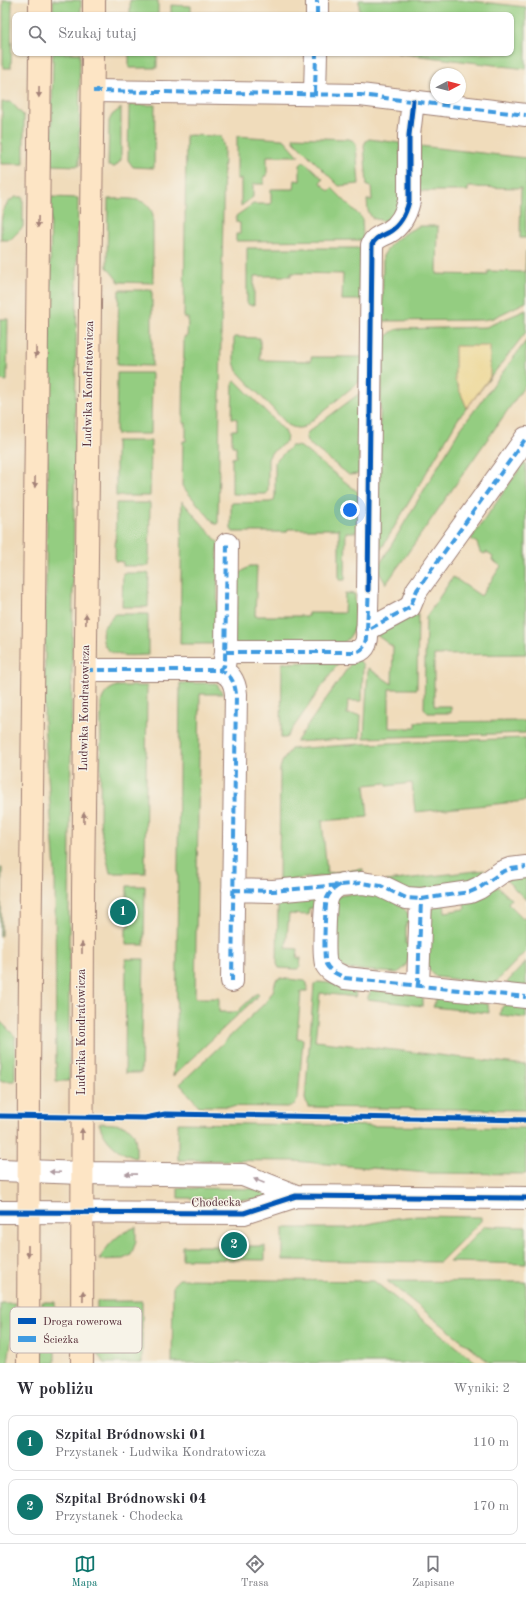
<!DOCTYPE html>
<html lang="pl">
<meta charset="utf-8">
<style>
body{margin:0;font-family:"Old Standard TT",serif;background:#f2f2f3;color:#2b2b33}
.compass{position:absolute;left:430px;top:68px;width:36px;height:36px;border-radius:50%;background:#fff;box-shadow:0 1px 3px #0004;rotate:83deg}
.you{position:absolute;left:350px;top:510px;width:14px;height:14px;margin:-10px;border:3px solid #fff;border-radius:50%;background:#1a73e8;box-shadow:0 0 0 6px #1a73e833}
.badge{display:grid;place-items:center;width:26px;height:26px;border-radius:50%;background:#0f766e;color:#fff;font-size:13px;font-weight:700}
.pin{position:absolute;translate:-50% -50%;border:2px solid #fff;box-shadow:0 1px 4px #0006}
.list{margin:0;padding:0;list-style:none}
h2{display:flex;justify-content:space-between;align-items:center;height:52px;margin:0;padding:0 16px;font-size:17px}
h2 small{font-size:13px;font-weight:400;color:#7c7c81}
.list li{display:grid;grid-template-columns:26px 1fr auto;gap:12px;align-items:center;box-sizing:border-box;height:56px;margin:0 8px 8px;padding:0 8px;border:1px solid #e1e1e2;border-radius:8px}
.list b{display:block;font-size:15px;white-space:nowrap}
.list p{margin:0;font-size:13px;white-space:nowrap;color:#7c7c81}
.list em{font-size:13px;font-style:normal;color:#7c7c81}
.icon{flex:none;width:22px;height:22px;fill:none;stroke:currentColor;stroke-width:2;stroke-linecap:round;stroke-linejoin:round}
.map{position:relative;flex:none;width:526px;height:1363px;overflow:hidden}
.search{position:absolute;background:#fff;box-shadow:0 1px 3px #0004;left:12px;right:12px;top:12px;height:44px;display:flex;align-items:center;gap:10px;box-sizing:border-box;padding:0 14px;border-radius:8px;color:#7c7c81;font-size:15px}
.sheet{height:180px;background:#fff}
nav{display:flex;justify-content:space-around;align-items:center;box-sizing:border-box;height:56px;border-top:1px solid #e1e1e2;background:#fff;font-size:11px;color:#7c7c81}
nav a{display:grid;justify-items:center;gap:2px}
nav .on{color:#0f766e}
.map>svg:first-child{display:block}
.green{fill:#94cd81;stroke:#6f7656}
.sand{fill:#eeda9e;stroke:#9c7c64}
.lines{fill:none;stroke-linecap:round;stroke-linejoin:round}
.pedestrian-casing{stroke:#9d7e73;stroke-width:23}
.minor-casing{stroke:#9d7e73;stroke-width:24}
.tertiary-casing{stroke:#9d7e73;stroke-width:24}
.secondary-casing{stroke:#9d7e73;stroke-width:24}
.pedestrian{stroke:#fff;stroke-width:21}
.minor{stroke:#fff;stroke-width:22}
.tertiary{stroke:#fff;stroke-width:22}
.secondary{stroke:#fde5c5;stroke-width:22}
.quiet{stroke:#409be1;stroke-width:4;stroke-dasharray:8 4;stroke-linecap:butt}
.cycleway-casing{stroke:#f7f3e8;stroke-width:8}
.cycleway{stroke:#0057b8;stroke-width:5}
.oneway{fill:#a48278}
.oneway2{fill:#ae9aa0}
.labels{text-anchor:middle;dominant-baseline:central;stroke-width:3;stroke-linejoin:round;paint-order:stroke}
.street-label{font-size:12px;fill:#4a1f2b;stroke:#f7f3e8}
.key{fill:#f7f3e8;stroke:#c3b3af;stroke-width:1}
.key-label{font-size:11px;fill:#4a1f2b}
</style>
<div class="map">
<svg width="526" height="1363" viewBox="0 0 526 1363">
<rect width="100%" height="100%" fill="#f7f3e8"/>
<filter id="ink" filterUnits="userSpaceOnUse"><feTurbulence type="fractalNoise" baseFrequency=".025" numOctaves="2"/><feDisplacementMap in="SourceGraphic" scale="8" xChannelSelector="R" yChannelSelector="G"/><feConvolveMatrix kernelMatrix="1 2 1 2 8 2 1 2 1" color-interpolation-filters="sRGB"/></filter>
<filter id="wash" filterUnits="userSpaceOnUse"><feTurbulence type="fractalNoise" baseFrequency=".012" numOctaves="4" result="noise"/><feDisplacementMap in="SourceGraphic" scale="16" xChannelSelector="R" yChannelSelector="G"/><feGaussianBlur stdDeviation="0.9" result="paint"/><feColorMatrix in="noise" values="0 0 0 0 0 0 0 0 0 0 0 0 0 0 0 0 0 1.4 0 .05"/><feComposite in="paint" operator="in"/></filter>
<g filter="url(#wash)">
<rect width="100%" height="100%" fill="#f0dcbb"/>
<path class="green" d="M3 0H12L11 68H3Z
M53 0H81V15H53Z
M130 0H158V15H130Z
M359 0H465L526 7V69L397 53H511V15H359Z
M171 5 191 6V15H171Z
M53 53H80L79 166 51 165Z
M129 53H157V68H129Z
M2 102H11L24 116V164H1Z
M129 105H155L154 168 133 167 128 160Z
M121 108V160L115 167 108 166 109 121 112 115Z
M186 135 221 136 224 148 218 524H215L182 486 183 441H186V423H183L184 337H187L188 318H184Z
M237 136 282 139 285 140 299 156H267V176H264V184H253V197L241 206V179H237Z
M294 137 349 139 354 141 356 145 359 184 339 186 294 141 293 138Z
M369 139 400 143 401 202 391 218 383 221 372 218 368 211 367 200H372L371 187 367 186 364 145 366 141Z
M420 146 526 158V238H520L521 188 468 187V191H419Z
M304 161 323 179 320 182 329 191 332 188 362 218 363 240 236 241V234H240V223L236 222V216L253 204H271V189H294L295 180 300 181V165Z
M16 197H23V227L10 240H1C1 221 0 204 16 197Z
M51 197 78 198 69 909V1081H56L55 871 44 723Z
M108 199C124 199 148 195 153 215V283L119 282 107 267Z
M419 226H438L437 274 488 275V271L525 272 526 251V302L493 318 483 320 382 321 383 256 390 245 397 239 409 231Z
M247 248H361L364 300H342L343 274 291 273V276H254V305H249L247 303Z
M119 290H152V366L117 365Z
M526 310V332L458 419 376 558 382 349C385 338 389 330 400 329L486 327Z
M0 319H8L7 381 0 380Z
M234 337 260 338V360L311 361V357H365L360 381 304 427C298 429 294 428 288 425L237 371 234 362Z
M526 341V384L386 584 377 569 459 431Z
M117 373H152L151 434H116Z
M236 381 285 431 287 436 286 442 271 453 268 459V492L266 494H232V458L236 457V446H232V430H237V419L232 418 233 382Z
M360 393 359 474 349 475 307 442 306 437 308 432Z
M116 441H151L150 496H116Z
M291 446H296L301 447 358 492 362 532H346L345 580H339V529H288L287 532H233L231 529V503L270 502 274 500 275 496V462Z
M523 464H526V654L434 655V706H451V713H428L424 708 426 617 453 577 481 596 501 566 492 560 493 557 486 552 485 554 480 552 477 543 471 539Z
M182 501 218 542 217 644H180Z
M116 503H150L149 566H123V562L115 561Z
M250 566H257L255 616H308V613H344L345 593 355 594C355 610 359 633 343 643L233 645 237 575Z
M123 573H149L148 607H122Z
M418 613 417 689H389V728H416V722L526 721V733L364 738 368 668 392 684 393 647 375 634Z
M114 614H148V655C133 655 108 660 103 641 102 638 102 632 103 629 105 623 112 620 114 614Z
M354 659 359 660 363 665 362 701H348L347 714 361 715 360 738 296 742Z
M337 661V665L286 738H281L282 663Z
M180 683H216L223 694H200L195 998H219V1012H237L257 993 259 995 173 1076 176 1045Z
M117 686H147L145 873H110L102 836 100 820 101 703C103 694 108 689 117 686Z
M526 738V801L415 812 412 783 387 786 386 783 365 785 368 817 322 821 327 873 363 869V872L279 881 280 769 282 762 291 749 362 744Z
M0 868H2L1 936H0Z
M485 870 477 880 410 892 386 881Z
M526 875V900L506 880Z
M127 886H145L144 945H126V927H129V897H127Z
M498 887 511 899 508 903 523 918 526 916V951L494 984 436 977 427 967 430 911 436 906 444 903 445 912 465 909 464 901Z
M369 891C384 898 409 904 411 922L406 923V944H410C409 956 410 966 397 973L346 969 337 962 334 953 335 902 338 896Z
M316 897 319 909 309 908 308 915 289 914 286 948 298 949 297 958H301L300 967 297 969 279 968 277 964 278 901Z
M126 959H144L141 1073H125Z
M526 962V989L507 984 508 981Z
M280 978 305 981 307 983V991H301L297 1038 303 1039 298 1099 295 1104 291 1107 199 1106 180 1084 266 1002 273 991 276 980Z
M318 982 351 985 355 988 356 997 320 993 315 1041 526 1065V1110L308 1107 305 1099 314 985Z
M371 990 420 995 423 998V1006L367 999Z
M437 997 488 1004 489 1013 433 1007Z
M526 1004V1018L500 1015 501 1009 504 1005Z
M0 1021 15 1036V1081H0Z
M99 1123C131 1125 137 1124 136 1158 118 1153 104 1141 99 1123Z
M178 1123 526 1128V1174L427 1173 294 1161 178 1160Z
M178 1188 273 1189 274 1200 178 1198Z
M417 1216 481 1217V1221L440 1262 283 1260V1228H350L396 1218Z
M485 1226 526 1227V1264L449 1262Z
M136 1227V1242L131 1255 123 1259 99 1260C108 1244 118 1233 136 1227Z
M182 1246H218V1249L248 1250 249 1246H265V1260L182 1259Z
M179 1279 374 1281 477 1363H172L173 1285Z
M387 1281 526 1282V1358L523 1363H490Z
M97 1301H142V1363H104L96 1352Z
M42 1302H55V1363H42Z
M0 1303H15L14 1321 8 1363H0Z"/>
<path class="sand" d="M455 346H490V377L467 408 455 380Z"/>
</g>
<g filter="url(#ink)">
<g class="lines">
<g class="pedestrian-casing">
<path id="pedestrian" d="M368 590 367 630 410 607 417 590"/>
</g>
<g class="minor-casing">
<path id="minor" d="M317 15V0
M93 91 360 95 526 115
M315 94 316 53
M368 590 372 245C375 237 382 236 389 232 401 225 406 214 409 201V135L413 101
M417 590 526 438
M226 652H356C366 649 368 640 367 630
M224 666 226 652 227 544
M86 670H219C231 674 235 683 236 694L232 981
M342 884C335 887 329 892 327 899 325 905 323 959 326 964 330 972 338 974 345 978L526 997
M233 890 273 891 362 883 381 886 406 898 421 899 470 892 479 888 502 872 510 869 526 867
M418 985 421 899"/>
</g>
<g class="tertiary-casing">
<path id="tertiary" d="M0 1170 82 1173 243 1175 296 1196
M0 1212 244 1213 296 1196 526 1198"/>
</g>
<g class="secondary-casing">
<path id="secondary" d="M40 15V0
M94 15V0
M28 1363 29 1071 40 53
M82 1363 83 893 93 53"/>
</g>
<use href="#pedestrian" class="pedestrian"/>
<use href="#minor" class="minor"/>
<use href="#tertiary" class="tertiary"/>
<use href="#secondary" class="secondary"/>
<path class="quiet" d="M317 15V0
M93 91 360 95 526 115
M315 94 316 53
M369 586 367 630 410 607 417 590 526 438
M226 652H356C366 649 368 640 367 630
M86 670H219C231 674 235 683 236 694L232 981
M219 670 224 666 225 661 227 544
M340 885C334 888 330 892 327 898 325 904 323 959 326 964 330 972 338 974 345 978L526 997
M233 890 273 891 362 883 381 886 406 898 421 899 470 892 479 888 502 872 510 869 526 867
M418 985 421 899"/>
<g class="cycleway-casing">
<path id="cycleway" d="M368 590 372 245C375 237 382 236 389 232 401 225 406 214 409 201V135L413 101
M0 1116 145 1118 165 1114 526 1120
M0 1212 244 1213 296 1196 526 1198"/>
</g>
<use href="#cycleway" class="cycleway"/>
</g>
<defs><path id="oneway-solid" d="M-6-.8H1V-3.2L6.5 0L1 3.2V.8H-6Z"/></defs>
<g class="oneway">
<use href="#oneway-solid" transform="translate(39 92) rotate(91)"/>
<use href="#oneway-solid" transform="translate(38 222) rotate(91)"/>
<use href="#oneway-solid" transform="translate(36 352) rotate(91)"/>
<use href="#oneway-solid" transform="translate(35 482) rotate(91)"/>
<use href="#oneway-solid" transform="translate(86 619) rotate(-89)"/>
<use href="#oneway-solid" transform="translate(84 818) rotate(-89)"/>
<use href="#oneway-solid" transform="translate(82 948) rotate(-90)"/>
<use href="#oneway-solid" transform="translate(82 1134) rotate(-90)"/>
<use href="#oneway-solid" transform="translate(28 1251) rotate(90)"/>
<use href="#oneway-solid" transform="translate(83 1296) rotate(-89)"/>
</g>
<g class="oneway2">
<use href="#oneway-solid" transform="translate(55 1172) rotate(-177)"/>
<use href="#oneway-solid" transform="translate(131 1174) rotate(-179)"/>
<use href="#oneway-solid" transform="translate(259 1181) rotate(-158)"/>
</g>
</g>
<g class="labels">
<g class="street-label">
<text transform="translate(89 384) rotate(-89)">Ludwika Kondratowicza</text>
<text transform="translate(85 708) rotate(-89)">Ludwika Kondratowicza</text>
<text transform="translate(82 1032) rotate(-90)">Ludwika Kondratowicza</text>
<text transform="translate(216 1203) rotate(-1)">Chodecka</text>
</g>
</g>
<rect x="10" y="1307" width="132" height="46" rx="6" class="key"/>
<rect x="18" y="1318" width="18" height="6" fill="#0057b8"/>
<rect x="18" y="1336" width="18" height="6" fill="#409be1"/>
<g class="key-label">
<text x="43" y="1325">Droga rowerowa</text>
<text x="43" y="1343">Ścieżka</text>
</g>
</svg>
<svg class="compass" viewBox="-18 -18 36 36"><path d="M0-13l5 13h-10z" fill="#e53935"/><path d="M0 13l5-13h-10z" fill="#7c7c81"/></svg>
<div class="you"></div>
<div class="pin badge" style="left:123px;top:912px">1</div>
<div class="pin badge" style="left:234px;top:1245px">2</div>
<div class="search"><svg class="icon" aria-label="search" viewBox="0 0 24 24"><circle cx="10" cy="10" r="6"/><path d="M15 15l6 6"/></svg>Szukaj tutaj</div>
</div>
<section class="sheet">
<h2>W pobliżu<small>Wyniki: 2</small></h2>
<ul class="list">
<li><span class="badge">1</span><div><b>Szpital Bródnowski 01</b><p>Przystanek · Ludwika Kondratowicza</p></div><em>110 m</em></li>
<li><span class="badge">2</span><div><b>Szpital Bródnowski 04</b><p>Przystanek · Chodecka</p></div><em>170 m</em></li>
</ul>
</section>
<nav>
<a class="on"><svg class="icon" aria-label="map" viewBox="0 0 24 24"><path d="M3 6l6-2 6 2 6-2v14l-6 2-6-2-6 2zM9 4v14M15 6v14"/></svg>Mapa</a>
<a><svg class="icon" aria-label="directions" viewBox="0 0 24 24"><path d="M12 3l9 9-9 9-9-9zM9 14v-3h6M13 9l2 2-2 2"/></svg>Trasa</a>
<a><svg class="icon" aria-label="saved" viewBox="0 0 24 24"><path d="M7 4h10v16l-5-4-5 4z"/></svg>Zapisane</a>
</nav>
